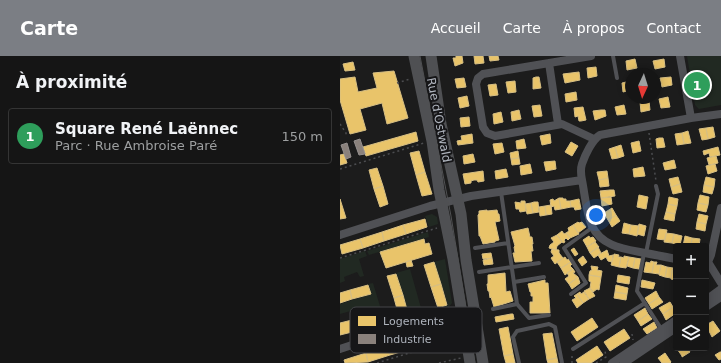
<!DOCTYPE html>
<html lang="fr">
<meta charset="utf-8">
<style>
body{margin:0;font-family:"DejaVu Sans",sans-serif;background:#222;color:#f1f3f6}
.controls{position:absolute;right:12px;bottom:12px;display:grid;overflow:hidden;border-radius:4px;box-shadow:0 2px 10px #0003}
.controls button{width:36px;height:36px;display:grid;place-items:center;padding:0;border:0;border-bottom:1px solid #343434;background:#151515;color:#f1f3f6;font:20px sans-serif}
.compass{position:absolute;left:285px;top:12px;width:36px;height:36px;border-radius:50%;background:#151515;box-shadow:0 2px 10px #0003;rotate:184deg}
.you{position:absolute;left:256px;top:159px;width:14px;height:14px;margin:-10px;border:3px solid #fff;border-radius:50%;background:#1a73e8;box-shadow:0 0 0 6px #1a73e833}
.badge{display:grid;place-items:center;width:26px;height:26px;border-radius:50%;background:#7b7e84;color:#fff;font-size:13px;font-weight:700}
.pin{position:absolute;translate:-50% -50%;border:2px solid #fff;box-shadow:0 1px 4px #0006}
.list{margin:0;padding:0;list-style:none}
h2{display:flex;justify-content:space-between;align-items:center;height:52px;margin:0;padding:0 16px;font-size:17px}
h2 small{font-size:13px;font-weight:400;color:#9d9fa0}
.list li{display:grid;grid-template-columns:26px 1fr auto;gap:12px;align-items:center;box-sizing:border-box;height:56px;margin:0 8px 8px;padding:0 8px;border:1px solid #343434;border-radius:4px}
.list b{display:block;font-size:15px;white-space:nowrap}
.list p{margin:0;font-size:13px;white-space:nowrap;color:#9d9fa0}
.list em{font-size:13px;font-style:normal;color:#9d9fa0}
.icon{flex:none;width:22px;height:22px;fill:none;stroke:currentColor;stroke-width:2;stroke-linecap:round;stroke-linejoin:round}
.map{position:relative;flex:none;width:381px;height:307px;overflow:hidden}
header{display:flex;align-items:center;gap:24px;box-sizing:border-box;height:56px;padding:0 20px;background:#7b7e84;color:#fff}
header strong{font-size:19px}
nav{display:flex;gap:22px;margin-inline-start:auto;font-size:14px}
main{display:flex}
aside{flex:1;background:#151515}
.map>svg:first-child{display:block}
.green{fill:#212922}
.homes{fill:#e9c46a;stroke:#d7bf83}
.industry{fill:#8a817c;stroke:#95908f}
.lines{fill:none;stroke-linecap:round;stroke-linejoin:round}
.path{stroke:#4c4d50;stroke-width:1.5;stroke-dasharray:2 3;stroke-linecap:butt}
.service{stroke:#505155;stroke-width:4}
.minor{stroke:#505155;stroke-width:8}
.secondary{stroke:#4f5053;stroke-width:11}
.tram{stroke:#505153;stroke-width:1}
.labels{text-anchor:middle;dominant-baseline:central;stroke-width:4;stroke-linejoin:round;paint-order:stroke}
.street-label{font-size:12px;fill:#aeb3bc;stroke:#161618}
.key{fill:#161618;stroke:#444549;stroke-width:1}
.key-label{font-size:11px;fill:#aeb3bc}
</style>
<header>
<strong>Carte</strong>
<nav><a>Accueil</a><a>Carte</a><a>À propos</a><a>Contact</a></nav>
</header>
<main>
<aside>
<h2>À proximité<small></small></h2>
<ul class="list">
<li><span class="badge" style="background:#2e9e5b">1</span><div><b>Square René Laënnec</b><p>Parc · Rue Ambroise Paré</p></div><em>150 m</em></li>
</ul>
</aside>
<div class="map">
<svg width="381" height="307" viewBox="0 0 381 307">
<rect width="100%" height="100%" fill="#1c1c1c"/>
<path class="green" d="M347 0H381V49L359 53 355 49Z
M92 158 97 161 98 168 89 171 85 160Z
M88 176 89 181 29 199 27 195Z
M25 195 27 200 19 203 24 220 20 221 17 216 4 221 5 225 0 227V203Z
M105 203 112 247 108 252 98 254 97 252 108 249 94 206Z
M70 213 83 259 60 266V264L70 261 56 217Z
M33 227 46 270 43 271 40 263 35 264 38 266 40 272 32 275 25 251 0 258V248L31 238 28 228Z"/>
<path class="homes" d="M116 0H122L123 7 115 10 113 2H116Z
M134 0H143L144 7 135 8Z
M149 0H158L159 4 150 5Z
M295 3 297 12 287 14 286 5Z
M324 3 325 11 315 13 313 5Z
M13 6 15 14 5 15 3 8Z
M256 11 257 20 248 22 247 12Z
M54 15 68 62 47 68 42 47 20 53 26 74 10 78 0 44V23L15 21 18 36 37 32 33 17Z
M239 16 240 24 225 27 223 18Z
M196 21H199L201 32 193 33V22Z
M331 21 332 29 322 31 320 22Z
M124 22 126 31 117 32 115 23Z
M175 25 176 36 168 37 166 26Z
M290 25H291V34L283 36 282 27Z
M156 28 158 39 150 40 148 29Z
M236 36 237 44 226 46 225 38Z
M127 40 129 50 120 52 118 42Z
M328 41 330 51 321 52 319 43Z
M309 45 310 54 301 56 300 46Z
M200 49 202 60 194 61 192 50Z
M284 49 286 58 277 59 275 51Z
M243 51 246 64 241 65H239L238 60 235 61 234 52Z
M179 54 181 63 172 65 171 56Z
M261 54H265L266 60 255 64 253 55Z
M161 56 163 66 154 68 153 58Z
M129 61 130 70 121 71 120 62Z
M373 71 375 81 368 83 366 72Z
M366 72 368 83 362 84 359 73Z
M348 75 351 87 344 88 342 77Z
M76 76 78 85 26 100 23 91Z
M342 77 344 88 337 89 335 78Z
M132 78 133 87 118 89 117 85 122 84 121 80Z
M210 78 211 87 202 89 200 80Z
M319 82H323L325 91 317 92 316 83Z
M184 83 186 92 177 93 176 85Z
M299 85 301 95 293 97 291 87Z
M231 86 238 90 232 100 225 96Z
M162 87 164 96 155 98 153 88Z
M281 89 284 100 278 102 275 91Z
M275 91 278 102 272 103 269 93Z
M378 91 380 99 370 101 369 97 364 99 363 95Z
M79 95 85 116 76 119 70 97Z
M178 95 179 102 171 103 170 97Z
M4 98 7 107 0 109V99Z
M133 98 135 106 124 108 123 100Z
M376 100 378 107 369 109 367 102Z
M179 102 180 108 172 109 171 103Z
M334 104 336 112 325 114 323 107Z
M215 105 216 113 206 115 204 106Z
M190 108 192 117 181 119 180 110Z
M375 108 377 115 368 118 366 110Z
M303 111 305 120 294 121 293 113Z
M37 112 43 130 34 133 29 114Z
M166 113 168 121 156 123 155 115Z
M143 115 144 125 138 126 137 124H134L131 125V127L125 128 123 118Z
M267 115 268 122 259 124 257 116Z
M85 116 92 138 82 140 76 119Z
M338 121 340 128 331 131 329 123Z
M366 121 375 123 374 131 364 129Z
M268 122 269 130 260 131 259 124Z
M340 128 342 136 333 138 331 131Z
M364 129 374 131 372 138 363 136Z
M43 130 48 148 40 151 34 133Z
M270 134H274L275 140 261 142 260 135Z
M299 139 308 141 306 153 297 151Z
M360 139 369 141 368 149 358 147Z
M271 141 272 148 262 150 261 142Z
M329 141 338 143 337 150 328 148Z
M219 142H223V143H226V145H230L231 151 221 153Z
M219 142 221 153 215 154 214 150 211 151 210 144 213 143 214 145Z
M0 143 6 162 0 163Z
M239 143 241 153 235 154 234 151H231L230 145Z
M181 145H185L186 155 180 156 179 153H176L175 146 181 147Z
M194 146H198L199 156 193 157 191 147Z
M191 147 193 157 187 158 185 148Z
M358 147 368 149 366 156 357 154Z
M328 148 337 150 335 158 326 156Z
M211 149 212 158 206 159 205 150Z
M205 150 206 159 200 160 199 151Z
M272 152 276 159 268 164 264 157Z
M147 154V155L157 154 158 158H159L160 165 155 166 159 184 155 185V186L143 188 140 180H139L138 159 139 158V155Z
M326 156 335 158 334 165 324 163Z
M359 158 368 160 366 168 357 166Z
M276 159 280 165 272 171 268 164Z
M85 163 87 171 66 178 63 169Z
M238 166 239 167 242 166 246 171 238 177 233 169Z
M357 166 366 168 365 175 356 173Z
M284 167 291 169 289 178 282 177Z
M299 168 306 170 304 180 297 178Z
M63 169 66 178 44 185 42 176Z
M233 169 239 178 230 182 226 177 229 175 228 172Z
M291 169 299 170 297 180 289 178Z
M188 172 190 181H192L193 188H192L193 195H191L192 205 175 206 173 197H175L174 191 175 190 171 176Z
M319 173 327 174 325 184 317 183Z
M222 175 224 178 226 177 230 182 228 184 226 182 224 184 225 186 223 187 217 179Z
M42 176 44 185 23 192 20 183Z
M326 177 334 178 332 187 324 186Z
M334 178 342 180 340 189 332 187Z
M217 179 222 186 217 190 216 194 209 192 210 189 214 186 211 182Z
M249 180 250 182 253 181 256 185 247 191 243 184Z
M345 180 352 182 351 190H343Z
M352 182 360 183 359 190H351Z
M20 183 23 192 2 198 0 189Z
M84 183 85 188 89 187 92 198 46 212 40 196Z
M255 186 259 191 250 197 247 191Z
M258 191 261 197 254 202 250 197Z
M234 192 238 198 235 200 231 194Z
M212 193 219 194V197L223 202 215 208 211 202 214 200 211 196Z
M267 194 269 200 273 199 272 206 268 205 266 201 261 204 258 199Z
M151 197 152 202 143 203 142 198Z
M274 198 279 199 278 201H281L279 211 271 209Z
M243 200 247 206 242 210 238 204Z
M284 200 289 201 286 212 279 211 281 201 284 202Z
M225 201 227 204 229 203 231 206 221 212 217 206Z
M289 201 295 202 293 212 287 210Z
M152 202 153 208 144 209 143 204Z
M295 202 301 203 299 213 293 212Z
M71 204 73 210 67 211 66 206Z
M311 205 314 206 312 217 304 216 306 206 310 207Z
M94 206 101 228 91 231 84 209Z
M231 206 232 208 230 210 233 213 225 219 221 212Z
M314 206H317L316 209H321L319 218 312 217Z
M321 209 327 211 325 221 319 219Z
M251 210 258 211 257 214 262 215 261 221 249 219 250 215 252 214Z
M327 211 333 212 331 222 325 221Z
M233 213 235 216 233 217 238 221 229 228 225 223 229 220 227 217Z
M332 214 336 215V224L331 223Z
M165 217 166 236 170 235 173 245 154 251 151 241 150 242 149 235H148L147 228H148V219Z
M56 218 63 239 54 242 47 220Z
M249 219 261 221 259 234 257 233 253 236 250 232 251 226 249 225Z
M278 219 290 221 289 228 277 226Z
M238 221 240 227 232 233 229 228Z
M205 224V227H208L210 257H190V246H193V240H191V236H190L188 228Z
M302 224 315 227 313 233 301 231Z
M101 228 107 249 98 252 91 231Z
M28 229 31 238 12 243 10 234Z
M276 229 288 232 287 238 275 236Z
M250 232 255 240 249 243 244 235Z
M10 234 12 243 0 247V237Z
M316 235 319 241 309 248 305 242Z
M240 236 241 238 244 236 249 243 243 247 237 238Z
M275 236 287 238 286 244 274 242Z
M237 238 243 247 237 252 232 244 236 242 234 240Z
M63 239 69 261 60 264 54 242Z
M319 241 323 246 312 253 309 248Z
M330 246 333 251 323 258 319 252Z
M333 251 336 257 326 264 323 258Z
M305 252 308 258 298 265 294 259Z
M171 258H173L174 263 156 266 155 261Z
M308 258 312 263 301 270 298 265Z
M252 262 258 271 237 285 231 276Z
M12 264 16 275 0 279V267Z
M373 265 380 275 372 281 366 269Z
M314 266 317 272 307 278 303 273Z
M168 271 173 298 164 300 159 273Z
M284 273 290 282 270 295 264 286Z
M212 277 217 302 207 304 203 278Z
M68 284 71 293 50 299 47 290Z
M336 289V292H347L350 296 342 301V300L335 290Z
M47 290 50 299 28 306 26 297Z
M257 290 263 299 251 307H238L236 304Z
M380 296H381V303L379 304 375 299Z
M26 297 28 306 5 307 4 304Z
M325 297 331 306 330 307H322L318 302Z
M173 298 175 307H166L164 300Z
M217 302 218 307H208L207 304Z"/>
<path class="industry" d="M20 83 25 98 19 99 14 85Z
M7 87 11 101 6 103 1 89Z"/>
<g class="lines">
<path class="path" d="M57 27 70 23
M0 68 6 77V81
M309 77 316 125
M0 113 84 87
M0 202 97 172
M292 278 293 284
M37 307 118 282
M99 307 121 302
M232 307V299
M256 307 266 301 265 295"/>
<path class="service" d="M273 0 277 22
M161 136 177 248 189 262 209 259
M135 192 168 187
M304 197 297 235 322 274
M306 197 318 138 316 130
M139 216 199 207
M174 226 204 221
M231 238 246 227 224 192 253 171
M153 253 177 248
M233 293 305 247
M179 307 173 281 177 275 209 268 215 271 222 307"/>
<path class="minor" d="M251 0 143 18 138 22 136 28 143 71 147 77 155 80 222 68 254 83
M340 0 351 62
M209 7 218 68
M242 124C241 119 240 114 242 108 245 99 252 84 260 79L351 62 381 58
M0 179 90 150 131 140 242 124C245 139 246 156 252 170 262 191 285 193 305 197 316 199 326 201 336 203
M368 206 371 199 381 152
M368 206 381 227
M366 244 381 233
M366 251 381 241
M0 293 112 256 121 255
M272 307 336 264
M284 307 336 272"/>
<path class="secondary" d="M74 0 92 85 99 134 113 203 130 307
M91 0 101 68 121 158 126 204 143 307"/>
<path class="tram" d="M80 0 111 160 135 307"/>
</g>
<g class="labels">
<g class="street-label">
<text transform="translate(99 64) rotate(79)">Rue d'Ostwald</text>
</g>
</g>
<rect x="10" y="251" width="132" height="46" rx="6" class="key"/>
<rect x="18" y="260" width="18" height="10" fill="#e9c46a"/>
<rect x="18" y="278" width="18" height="10" fill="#8a817c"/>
<g class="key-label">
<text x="43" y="269">Logements</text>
<text x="43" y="287">Industrie</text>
</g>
</svg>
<div class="controls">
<button>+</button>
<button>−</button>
<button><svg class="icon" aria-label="layers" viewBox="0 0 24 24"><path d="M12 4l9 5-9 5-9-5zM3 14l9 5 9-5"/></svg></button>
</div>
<svg class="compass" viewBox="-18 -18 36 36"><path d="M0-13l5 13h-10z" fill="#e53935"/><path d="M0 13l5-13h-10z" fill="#9d9fa0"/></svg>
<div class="you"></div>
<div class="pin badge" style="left:357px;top:29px;background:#2e9e5b">1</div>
</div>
</main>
